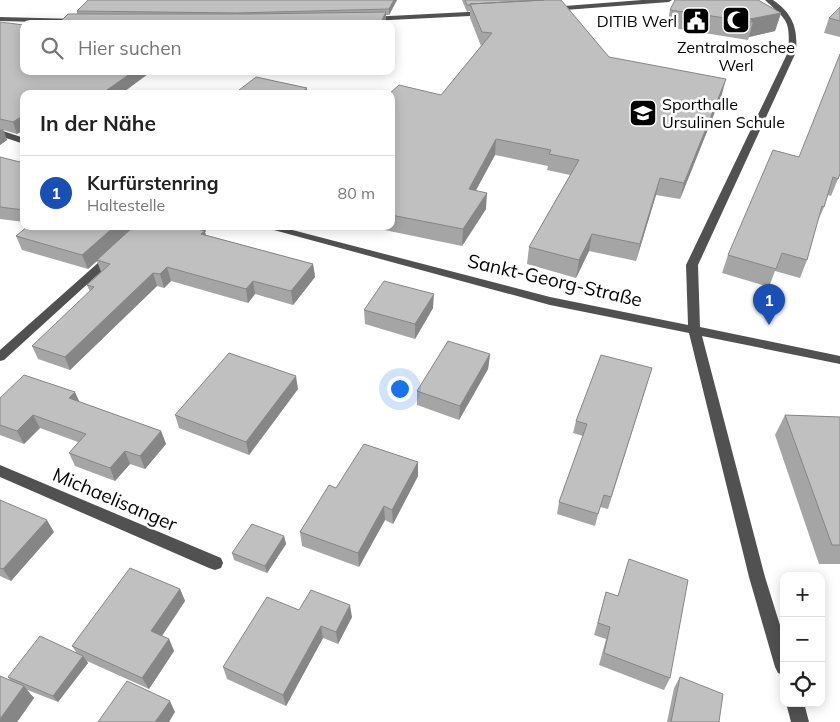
<!DOCTYPE html>
<html lang="de">
<meta charset="utf-8">
<style>
body{margin:0;font-family:Mulish,sans-serif;background:#f2f2f2;color:#222}
.controls{position:absolute;right:15px;bottom:15px;display:grid;overflow:hidden;border-radius:10px;box-shadow:0 2px 12px #0003}
.controls button{width:45px;height:45px;display:grid;place-items:center;padding:0;border:0;border-bottom:1px solid #e0e0e0;background:#fff;color:#222;font:25px sans-serif}
.you{position:absolute;left:399px;top:388px;width:18px;height:18px;margin:-12px;border:4px solid #fff;border-radius:50%;background:#1a73e8;box-shadow:0 0 0 8px #1a73e833}
.badge{display:grid;place-items:center;width:32px;height:32px;border-radius:50%;background:#ea580c;color:#fff;font-size:16px;font-weight:700}
.pin{position:absolute;translate:-50% -41px;filter:drop-shadow(0 1px 2px #0008)}
.pin::after{content:'';position:absolute;top:26px;width:18px;height:15px;background:inherit;clip-path:polygon(0 0,100% 0,50% 100%)}
.list{margin:0;padding:0;list-style:none}
h2{display:flex;justify-content:space-between;align-items:center;height:65px;margin:0;padding:0 20px;font-size:21px}
h2 small{font-size:16px;font-weight:400;color:#767676}
.list li{display:grid;grid-template-columns:32px 1fr auto;gap:15px;align-items:center;box-sizing:border-box;height:75px;padding:0 20px;border-top:1px solid #e0e0e0}
.list b{display:block;font-size:19px;white-space:nowrap}
.list p{margin:0;font-size:16px;white-space:nowrap;color:#767676}
.list em{font-size:16px;font-style:normal;color:#767676}
.icon{flex:none;width:28px;height:28px;fill:none;stroke:currentColor;stroke-width:2;stroke-linecap:round;stroke-linejoin:round}
.map{position:relative;flex:none;width:840px;height:722px;overflow:hidden}
.search{position:absolute;background:#fff;box-shadow:0 2px 12px #0003;left:20px;top:20px;width:375px;height:55px;display:flex;align-items:center;gap:12px;box-sizing:border-box;padding:0 18px;border-radius:10px;color:#767676;font-size:19px}
.panel{position:absolute;background:#fff;box-shadow:0 2px 12px #0003;left:20px;top:90px;width:375px;height:140px;border-radius:10px}
.map>svg:first-child{display:block}
.lines{fill:none;stroke-linecap:round;stroke-linejoin:round}
.minor{fill:#515151;fill-rule:evenodd}
.wall{fill:#a5a5a5}
.shaded-wall{fill:#868686}
.building{fill:#c0c0c0;stroke:#868686}
.labels{text-anchor:middle;dominant-baseline:central;stroke-width:5;stroke-linejoin:round;paint-order:stroke}
.far-poi-label{font-size:16px;fill:#000;stroke:#fff;text-anchor:end}
.street-label{font-size:19px;fill:#000;stroke:#fff}
</style>
<div class="map">
<svg width="840" height="722" viewBox="0 0 840 722">
<rect width="100%" height="100%" fill="#fff"/>
<g class="lines">
<path class="minor" d="M642 0H672L669 2 552 11 548 9 552 7Z
M765 0H773C793 14 798 28 796 52L698 265 700 327 840 356V364L702 336 765 577 784 638V675L778 673 775 667 749 577 689 333 550 305 259 226H277L550 297 688 325 686 265 788 52C791 19 786 20 765 0Z
M487 11 491 13 490 15 370 21 366 19 370 17Z
M0 17 77 19 81 21 77 23 0 21Z
M0 130 24 138V144L0 136Z
M112 253 117 256 116 258 4 360 0 361V350L108 254Z
M0 465 221 558 223 563 221 568 215 570 209 568 0 477Z
M786 703H804L809 722H791Z"/>
</g>
<path class="wall" d="M88 0H397L389 15H386V22L77 14V11Z
M462 0H561L609 57 722 94 680 199 656 195 636 261 589 251 576 278 527 264 529 247 570 175 547 170 548 166 495 155 476 190 486 209 462 246 365 226H391V94L441 95 481 46 470 18V11L467 12Z
M840 7V37L824 33 829 18Z
M670 10 781 13 775 31 749 37 748 40 667 27Z
M0 22 152 71 122 93 24 94 17 134 3 130 7 140 0 145Z
M0 157 24 163V222L0 219Z
M799 157 840 174 831 196 828 195 824 207 817 223 807 260 800 278 775 271 769 287 722 273 728 255Z
M206 231 205 232 206 235 313 264 315 277 293 305 255 294 248 303 171 281 164 288 157 286 70 370 38 359 32 346 90 292 87 285 101 272 97 261 88 269 22 250 16 236Z
M433 308 415 339 365 324 364 310Z
M490 354 488 369 459 420 417 405V391Z
M648 381 608 509 600 507 595 526 557 514 559 502 583 436 573 433 576 421Z
M298 389 249 455 179 428 175 415Z
M0 398 80 402 161 431 166 444 145 469 130 464 115 481 75 466 69 453 78 442 40 428 24 444 0 435Z
M785 415 840 417V564H819L775 435Z
M418 462V476L393 524 385 520 359 567 302 546 300 532 336 488Z
M0 500 54 532 11 581 0 576Z
M284 536 286 544 267 573 234 560 232 553Z
M629 559 670 678 664 690 599 665 606 639 594 635 606 592 618 596Z
M180 589 185 601 162 636 169 639 174 651 149 689 87 661 88 663 58 702 25 689 34 698 17 722H0L11 681 8 677 76 652 72 646Z
M299 610 352 617 338 644 323 638 286 706 227 679 223 667Z
M680 677 719 722H667L674 688Z"/>
<path class="shaded-wall" d="M394 0H397L389 15V9Z
M386 12V22L385 24H380Z
M781 13 775 31 749 37 753 22 750 19Z
M134 71H152L121 94 107 90Z
M726 79 722 94 680 199 684 183Z
M307 88V94H300Z
M24 115V130L17 134 13 122Z
M3 129 7 140 0 145V130Z
M496 139 495 155 468 205 469 189Z
M660 178 656 195 636 261 640 244Z
M487 193 486 209 462 246 463 229Z
M115 226H136L88 269 82 255Z
M195 226H205L206 231 205 232 208 244 194 228Z
M592 234 589 251 576 278 579 260Z
M313 264 315 277 293 305 291 291Z
M167 267 171 281 164 288 160 274Z
M153 273 157 286 70 370 65 357Z
M253 281 255 294 248 303 246 289Z
M434 294 433 308 415 339V324Z
M490 354 488 369 459 420 460 406Z
M296 376 298 389 249 455 246 442Z
M75 392 81 405 69 398Z
M33 415 40 428 24 444 17 431Z
M161 431 166 444 145 469 140 456Z
M125 451 130 464 115 481 110 468Z
M418 462V476L393 524 392 510Z
M384 506 385 520 359 567 358 553Z
M47 520 54 532 11 581 3 569Z
M284 536 286 544 267 573 265 566Z
M180 589 185 601 157 643 151 631Z
M350 605 352 617 338 644 336 632Z
M321 626 323 638 286 706 283 695Z
M169 639 174 651 149 689 142 678Z
M83 656 88 663 58 702 53 696Z
M24 686 34 698 17 722H0V719Z
M170 701 175 712 169 722H155Z"/>
<path class="building" d="M88 0H394L389 9 236 13 77 11Z
M465 0H544L470 4 471 5H467Z
M544 0H561L609 57 726 79 684 183 660 178 640 244 592 234 579 260 529 247 579 160 549 154 551 150 496 139 469 189 487 193 463 229 391 215V94H389L399 85 441 95 492 33 482 32 470 4Z
M675 0H758L781 13 750 19 753 22 670 10Z
M840 7V21L829 18Z
M386 12 380 24H58L68 14H250Z
M0 22 24 25V71H134L107 90 125 94H24V115L13 122 0 119Z
M840 54V174L838 179 833 177 824 207 822 206 807 260 782 253 776 269 728 255 773 150 799 157Z
M256 77 307 88 300 94H234Z
M369 91 383 94H366Z
M0 157 24 163V210L0 207Z
M28 226H115L82 255 16 236Z
M134 226H195L194 228 205 231 201 234 313 264 291 291 253 281 246 289 167 267 160 274 153 273 65 357 32 346 94 287 87 285 110 264 97 260Z
M384 281 434 294 415 324 364 310Z
M448 341 490 354 460 406 417 391Z
M229 353 296 376 246 442 175 415Z
M601 355 652 368 611 497 604 495 598 514 559 502 587 424 576 421Z
M24 375 75 392 69 398 161 431 140 456 125 451 110 468 69 453 86 434 33 415 17 431 0 425V398Z
M785 415 840 417V545H832Z
M364 444 418 462 392 510 384 506 358 553 300 532 329 485 336 488Z
M0 500 47 520 3 569 0 568Z
M252 524 284 536 265 566 232 553Z
M629 559 688 580 670 678 604 653 610 627 598 623 606 592 618 596Z
M130 568 180 589 151 631 169 639 142 678 72 646Z
M311 590 350 605 336 632 321 626 283 695 223 667 267 597 299 610Z
M40 636 83 656 53 696 8 677Z
M0 676 24 686 0 719Z
M680 677 723 694 719 722H671Z
M127 681 170 701 155 722H98Z"/>
<defs>
<g id="mosque-square" transform="scale(1.4375)"><rect x="-9" y="-9" width="18" height="18" rx="4" fill="#000" stroke="#fff"/><path d="M3.5-4.9A6 6 0 1 0 3.5 4.9A5 5 0 1 1 3.5-4.9Z" fill="#fff"/></g>
<g id="civic-square" transform="scale(1.4375)"><rect x="-9" y="-9" width="18" height="18" rx="4" fill="#000" stroke="#fff"/><path d="M-.6-6.5H3V-4.5H.6V-3L4-1V1h2V6H-6V1h2V-1L-.6-3ZM-1.2 2.5V6h2.4V2.5Z" fill="#fff"/></g>
<g id="school-square" transform="scale(1.4375)"><rect x="-9" y="-9" width="18" height="18" rx="4" fill="#000" stroke="#fff"/><path d="M0-5L7-2L0 1L-7-2ZM-4 1L0 2.5L4 1V4Q0 6-4 4Z" fill="#fff"/></g>
</defs>
<g fill-rule="evenodd">
<use href="#mosque-square" x="736" y="20"/>
<use href="#civic-square" x="696" y="21"/>
<use href="#school-square" x="643" y="113"/>
</g>
<g class="labels">
<g class="far-poi-label">
<text x="677" y="21">DITIB Werl</text>
<text x="736" y="47" text-anchor="middle">Zentralmoschee<tspan x="736" dy="18">Werl</tspan></text>
<text x="662" y="104" text-anchor="start">Sporthalle<tspan x="662" dy="18">Ursulinen Schule</tspan></text>
</g>
<g class="street-label">
<text transform="translate(555 280) rotate(13)">Sankt-Georg-Straße</text>
<text transform="translate(115 499) rotate(23)">Michaelisanger</text>
</g>
</g>
</svg>
<div class="controls">
<button>+</button>
<button>−</button>
<button><svg class="icon" aria-label="locate" viewBox="0 0 24 24"><circle cx="12" cy="12" r="6"/><path d="M12 2v4M12 18v4M2 12h4M18 12h4"/></svg></button>
</div>
<div class="you"></div>
<div class="pin badge" style="left:769px;top:325px;background:#1a4fb4">1</div>
<div class="search"><svg class="icon" aria-label="search" viewBox="0 0 24 24"><circle cx="10" cy="10" r="6"/><path d="M15 15l6 6"/></svg>Hier suchen</div>
<section class="panel">
<h2>In der Nähe<small></small></h2>
<ul class="list">
<li><span class="badge" style="background:#1a4fb4">1</span><div><b>Kurfürstenring</b><p>Haltestelle</p></div><em>80 m</em></li>
</ul>
</section>
</div>
